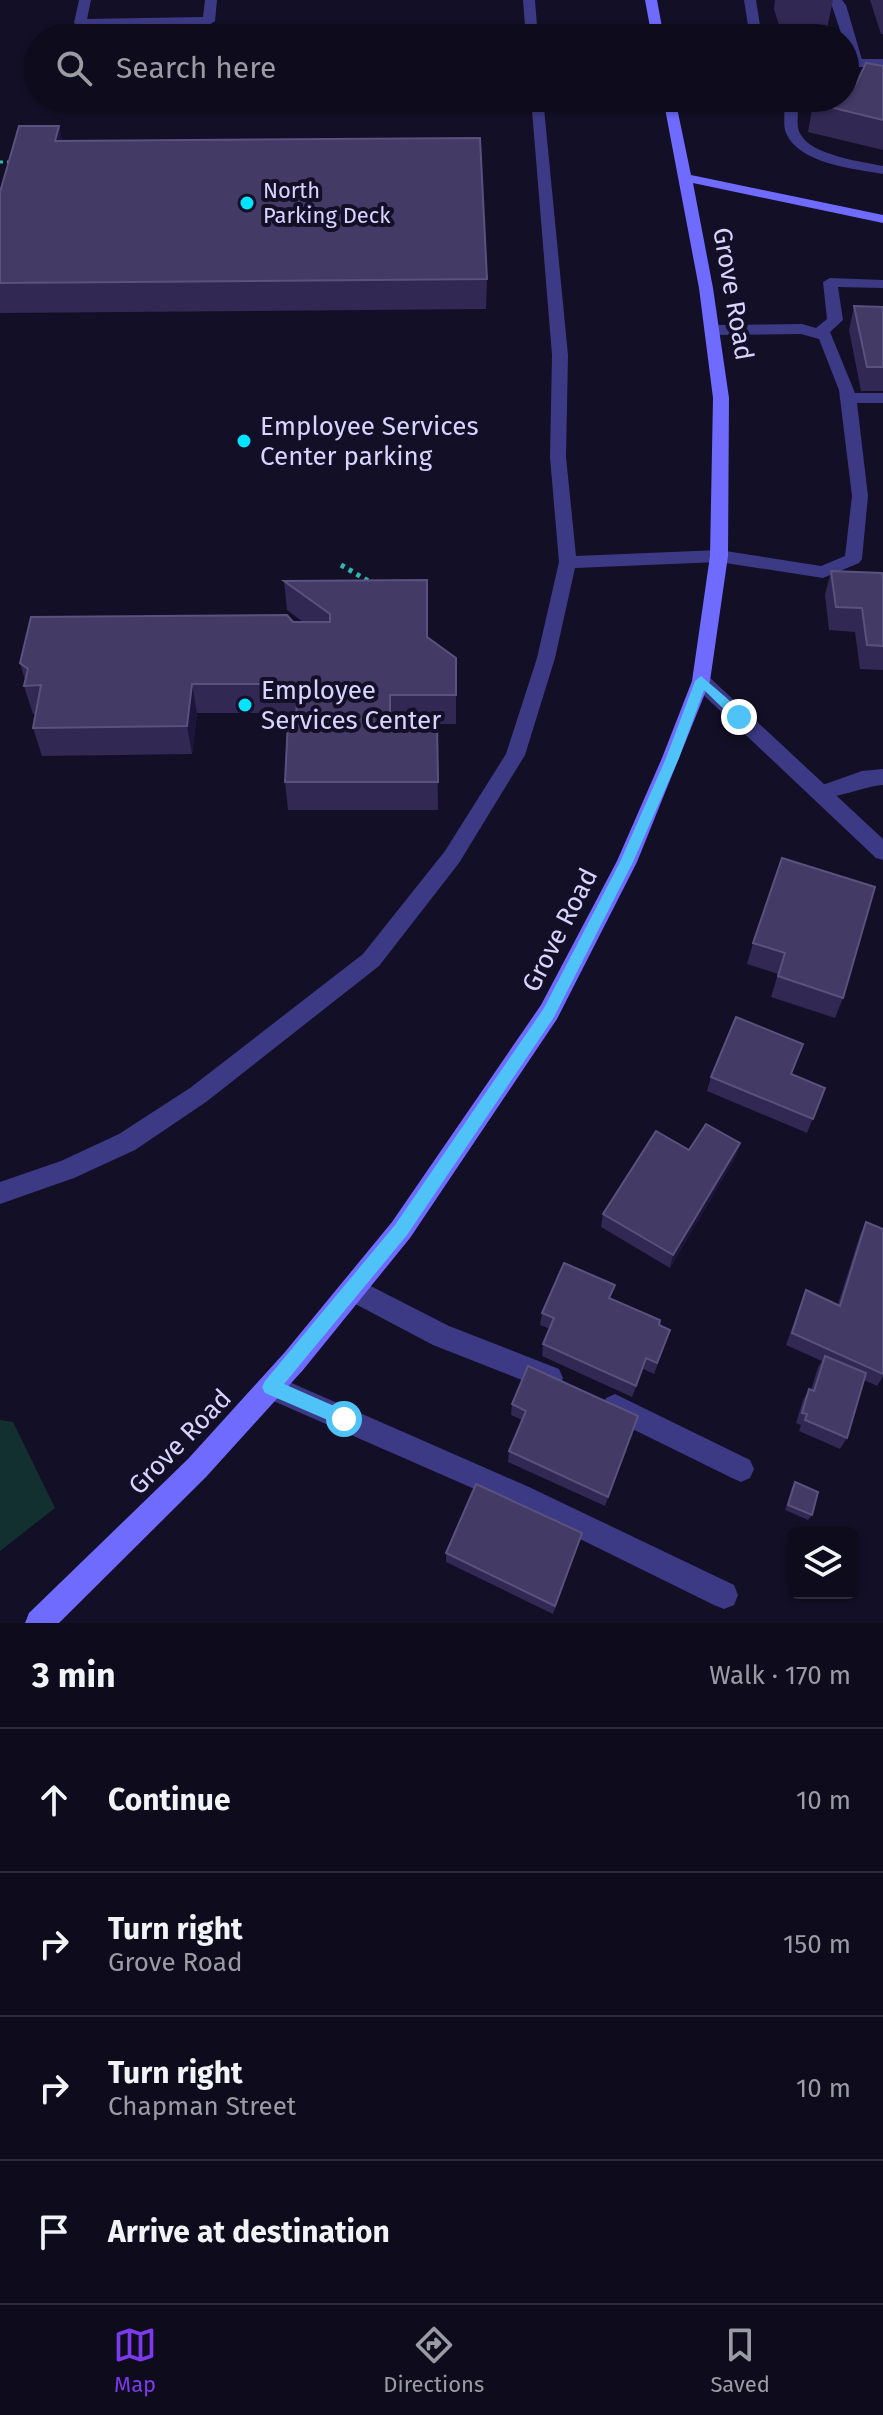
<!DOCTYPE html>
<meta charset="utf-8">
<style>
body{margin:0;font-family:"Fira Sans",sans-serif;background:#171425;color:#f1f3f6}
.controls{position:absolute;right:24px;bottom:24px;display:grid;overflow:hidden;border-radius:12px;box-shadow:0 2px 6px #0004}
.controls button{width:72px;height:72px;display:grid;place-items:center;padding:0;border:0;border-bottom:2px solid #2e2b3b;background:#0e0b1c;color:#f1f3f6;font:40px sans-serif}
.stop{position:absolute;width:24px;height:24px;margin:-18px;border:6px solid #4fc3f7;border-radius:50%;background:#fff}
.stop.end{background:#4fc3f7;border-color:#fff;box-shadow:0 2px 8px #0008}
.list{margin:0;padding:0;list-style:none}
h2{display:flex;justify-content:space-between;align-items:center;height:104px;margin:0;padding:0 32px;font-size:34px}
h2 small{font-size:26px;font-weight:400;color:#9b9ba3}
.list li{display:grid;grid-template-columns:52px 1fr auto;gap:24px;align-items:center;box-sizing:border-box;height:144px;padding:0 32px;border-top:2px solid #2e2b3b}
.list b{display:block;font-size:30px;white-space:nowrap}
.list p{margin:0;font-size:26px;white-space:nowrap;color:#9b9ba3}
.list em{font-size:26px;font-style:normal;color:#9b9ba3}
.icon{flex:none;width:44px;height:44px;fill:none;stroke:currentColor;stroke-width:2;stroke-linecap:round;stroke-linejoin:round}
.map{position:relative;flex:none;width:883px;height:1623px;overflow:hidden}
.search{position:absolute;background:#0e0b1c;box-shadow:0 2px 6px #0004;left:24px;right:24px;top:24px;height:88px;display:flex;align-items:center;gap:20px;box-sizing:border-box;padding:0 28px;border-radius:44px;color:#9b9ba3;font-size:30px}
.sheet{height:680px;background:#0e0b1c}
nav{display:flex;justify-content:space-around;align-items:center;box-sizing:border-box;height:112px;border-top:2px solid #2e2b3b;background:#0e0b1c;font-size:22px;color:#9b9ba3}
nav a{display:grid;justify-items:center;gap:4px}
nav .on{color:#7c3aed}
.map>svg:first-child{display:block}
.green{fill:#12302f}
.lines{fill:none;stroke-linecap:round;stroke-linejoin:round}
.path-far1{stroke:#2fb8b0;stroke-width:3;stroke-dasharray:3 4;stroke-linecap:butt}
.path{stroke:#2fb8b0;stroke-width:5;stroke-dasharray:4 5;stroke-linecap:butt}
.service{fill:#3d3a85;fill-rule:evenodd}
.minor{fill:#3d3a85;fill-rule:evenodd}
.secondary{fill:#6f6bff;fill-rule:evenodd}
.wall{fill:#312854}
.shaded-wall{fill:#1d163a}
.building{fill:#433a66;stroke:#5a527e;stroke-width:2}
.route{fill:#4fc3f7}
.poi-dot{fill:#00e5ff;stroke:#130f26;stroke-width:3}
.labels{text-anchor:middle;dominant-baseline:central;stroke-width:8;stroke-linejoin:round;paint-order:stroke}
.far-poi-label{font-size:22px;fill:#d9d4ff;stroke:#130f26;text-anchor:start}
.street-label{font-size:26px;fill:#d9d4ff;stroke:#130f26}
.poi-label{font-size:26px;fill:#d9d4ff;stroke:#130f26;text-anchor:start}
</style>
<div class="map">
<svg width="883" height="1623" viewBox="0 0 883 1623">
<rect width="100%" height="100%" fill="#130f26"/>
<path class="green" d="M0 1420 13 1422 55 1508 0 1551Z"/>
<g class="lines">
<path class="path-far1" d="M0 162H15"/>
<path class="path" d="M341 565 372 583"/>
<path class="service" d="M79 0H91L87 19 203 17 205 0H217L215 21 209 25 80 27 74 23Z
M523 0H535L538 38H526Z
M744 0H756L762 38H750Z
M830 0H842L846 5 863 63 861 66 851 63Z
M531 98H543L568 355 566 457 576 556 719 550 821 566 845 556 852 496 839 390 819 339 801 334 712 335 704 330 712 325 802 324 816 328 827 319 823 282 830 278 883 280V288L838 287 843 320 830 332 855 393H883V403H857L868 496 862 559 859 563 823 578 719 562 575 568 555 658 525 755 459 863 379 966 206 1102 135 1150 74 1178 0 1204V1182L61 1161 119 1134 190 1088 363 954 445 851 506 754 537 658 559 562 550 457 552 355Z
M802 98H818L798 110C798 118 796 128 801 135 812 155 862 162 883 166V174C855 169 799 164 786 133 783 126 785 116 784 108Z
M883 769V785C865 786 826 802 814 798L811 793 814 788 862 771Z
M353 1277 449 1326 559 1369 563 1378 559 1387 550 1391 433 1345 344 1298 341 1289 344 1280Z
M271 1374 529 1487 734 1585 738 1595 734 1605 724 1609 714 1605 511 1505 262 1396 258 1387 262 1378Z
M615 1394 750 1460 754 1469 750 1478 741 1482 732 1478 606 1416 602 1407 606 1398Z"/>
<path class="minor" d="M845 59H883V67H845Z
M701 674 708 676 883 839V860L876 858 694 686 692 681Z"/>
<path class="secondary" d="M645 0H657L664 38H652Z
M663 98H675L691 175 883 215V223L693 183 713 288 729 398 728 556 710 681 637 862 557 1019 410 1238 303 1370 206 1477 59 1623H25L29 1613 188 1459 285 1352 392 1222 541 1005 617 861 662 758 692 681 710 556 713 398 699 288Z"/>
</g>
<path class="wall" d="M775 0H833L826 34H787L786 29H780L774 9Z
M870 0H883V34H881Z
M883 66V150L808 132 813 103 855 86Z
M59 126 62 141 487 279 486 309 0 313V192Z
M854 306 883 307V391H861L849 330Z
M831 571 883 580V670L860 669 855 632 829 630 825 595Z
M284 581 428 637 456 658V724H437L438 810H288L285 782 296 721 284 713H197L192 754 42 756 33 728 35 714H33L24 686 25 680 20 663 293 622H303L287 610Z
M875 887 843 998 835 1018 771 997 778 974 747 964 753 943Z
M791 1074 825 1088 807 1133 707 1091 711 1077Z
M740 1143 736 1156 670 1268 601 1227 603 1214 689 1150Z
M866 1222 883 1229V1377L877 1386 864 1380 847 1438 840 1449 799 1431 801 1425 796 1423 803 1400 809 1389 811 1390 818 1367 822 1361 786 1345 801 1302 806 1290 838 1304 860 1235Z
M611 1299 659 1325 666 1342 654 1374 643 1369 632 1397 542 1356 543 1344 550 1329 540 1325 542 1313Z
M512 1404 635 1427 605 1506 508 1462 509 1451 522 1420 511 1415Z
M795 1482 812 1515 808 1520 785 1510 792 1487Z
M582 1533 553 1614 446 1562V1553Z"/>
<path class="shaded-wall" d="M59 126 65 154 55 141Z
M192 684 197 713 192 754 187 726Z
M740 1143 736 1156 670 1268 673 1255Z"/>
<path class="building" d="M866 63 883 66V120L813 103 817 98H845V84L855 86Z
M19 126H59L55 141 480 138 487 279 0 283V192Z
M854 306 883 307V367H867Z
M831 571 882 573 883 580V646L867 645 862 608 836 607Z
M427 580V637L456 658V695H390V720L437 721 438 782H285L288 721H296L297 696 280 684H192L187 726 33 728 41 685 24 686 28 669 20 663 31 617 287 615 293 622H330V614L284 581Z
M782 858 875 887 843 998 778 976 785 953 753 943Z
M736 1017 803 1044 791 1074 825 1088 813 1119 711 1077Z
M706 1124 740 1143 673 1255 603 1214 656 1131 689 1150Z
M866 1222 883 1229V1374L792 1333 806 1290 840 1306Z
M564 1263 615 1285 609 1298 660 1320 659 1325 670 1330 657 1363 646 1358 636 1386 543 1344 554 1318 542 1313Z
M825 1356 866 1373 847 1438 805 1420 807 1414 802 1413 809 1389 814 1391Z
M528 1366 638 1416 608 1497 509 1451 526 1411 512 1404Z
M795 1482 818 1492 812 1515 788 1505Z
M476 1484 582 1533 555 1606 446 1553Z"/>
<path class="route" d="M701 676 744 713V720H735L704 690 679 758 633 862 554 1017 407 1235 284 1384 350 1413 353 1419 350 1425 344 1427 265 1393 262 1387 265 1381 395 1225 544 1008 620 862 666 758 695 681Z"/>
<g class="poi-dot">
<circle cx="247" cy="203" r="8"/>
<circle cx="244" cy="441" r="8"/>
<circle cx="245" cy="705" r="8"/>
</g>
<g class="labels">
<g class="far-poi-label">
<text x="263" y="190">North<tspan x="263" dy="25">Parking Deck</tspan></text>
</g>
<g class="street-label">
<text transform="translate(733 294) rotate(80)">Grove Road</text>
<text transform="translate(560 930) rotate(-63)">Grove Road</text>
<text transform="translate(180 1442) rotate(-46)">Grove Road</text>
</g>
<g class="poi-label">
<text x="260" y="426">Employee Services<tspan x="260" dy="30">Center parking</tspan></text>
<text x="261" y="690">Employee<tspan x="261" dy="30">Services Center</tspan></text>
</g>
</g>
</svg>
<div class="controls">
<button><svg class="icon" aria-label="layers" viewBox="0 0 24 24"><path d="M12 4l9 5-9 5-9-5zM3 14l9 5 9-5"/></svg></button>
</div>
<div class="stop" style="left:344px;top:1419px"></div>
<div class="stop end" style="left:739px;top:717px"></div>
<div class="search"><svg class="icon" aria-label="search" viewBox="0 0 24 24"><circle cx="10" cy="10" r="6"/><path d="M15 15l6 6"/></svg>Search here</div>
</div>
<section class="sheet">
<h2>3 min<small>Walk · 170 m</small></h2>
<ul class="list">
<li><svg class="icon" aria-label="ahead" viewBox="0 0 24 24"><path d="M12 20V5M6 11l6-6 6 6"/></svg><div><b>Continue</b></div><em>10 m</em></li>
<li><svg class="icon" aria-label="right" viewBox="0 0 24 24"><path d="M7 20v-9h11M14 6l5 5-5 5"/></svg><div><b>Turn right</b><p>Grove Road</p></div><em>150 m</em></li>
<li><svg class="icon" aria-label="right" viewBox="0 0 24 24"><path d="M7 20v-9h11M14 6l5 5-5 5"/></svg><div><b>Turn right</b><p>Chapman Street</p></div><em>10 m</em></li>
<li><svg class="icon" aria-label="arrive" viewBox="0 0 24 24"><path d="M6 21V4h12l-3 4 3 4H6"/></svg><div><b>Arrive at destination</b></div></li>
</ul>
</section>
<nav>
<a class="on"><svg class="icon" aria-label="map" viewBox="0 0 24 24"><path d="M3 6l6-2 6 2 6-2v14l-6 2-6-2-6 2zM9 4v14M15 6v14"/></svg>Map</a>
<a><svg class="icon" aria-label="directions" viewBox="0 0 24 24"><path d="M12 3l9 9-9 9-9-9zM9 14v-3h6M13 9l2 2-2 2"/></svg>Directions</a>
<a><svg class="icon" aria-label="saved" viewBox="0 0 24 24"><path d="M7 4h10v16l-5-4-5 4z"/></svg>Saved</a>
</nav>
